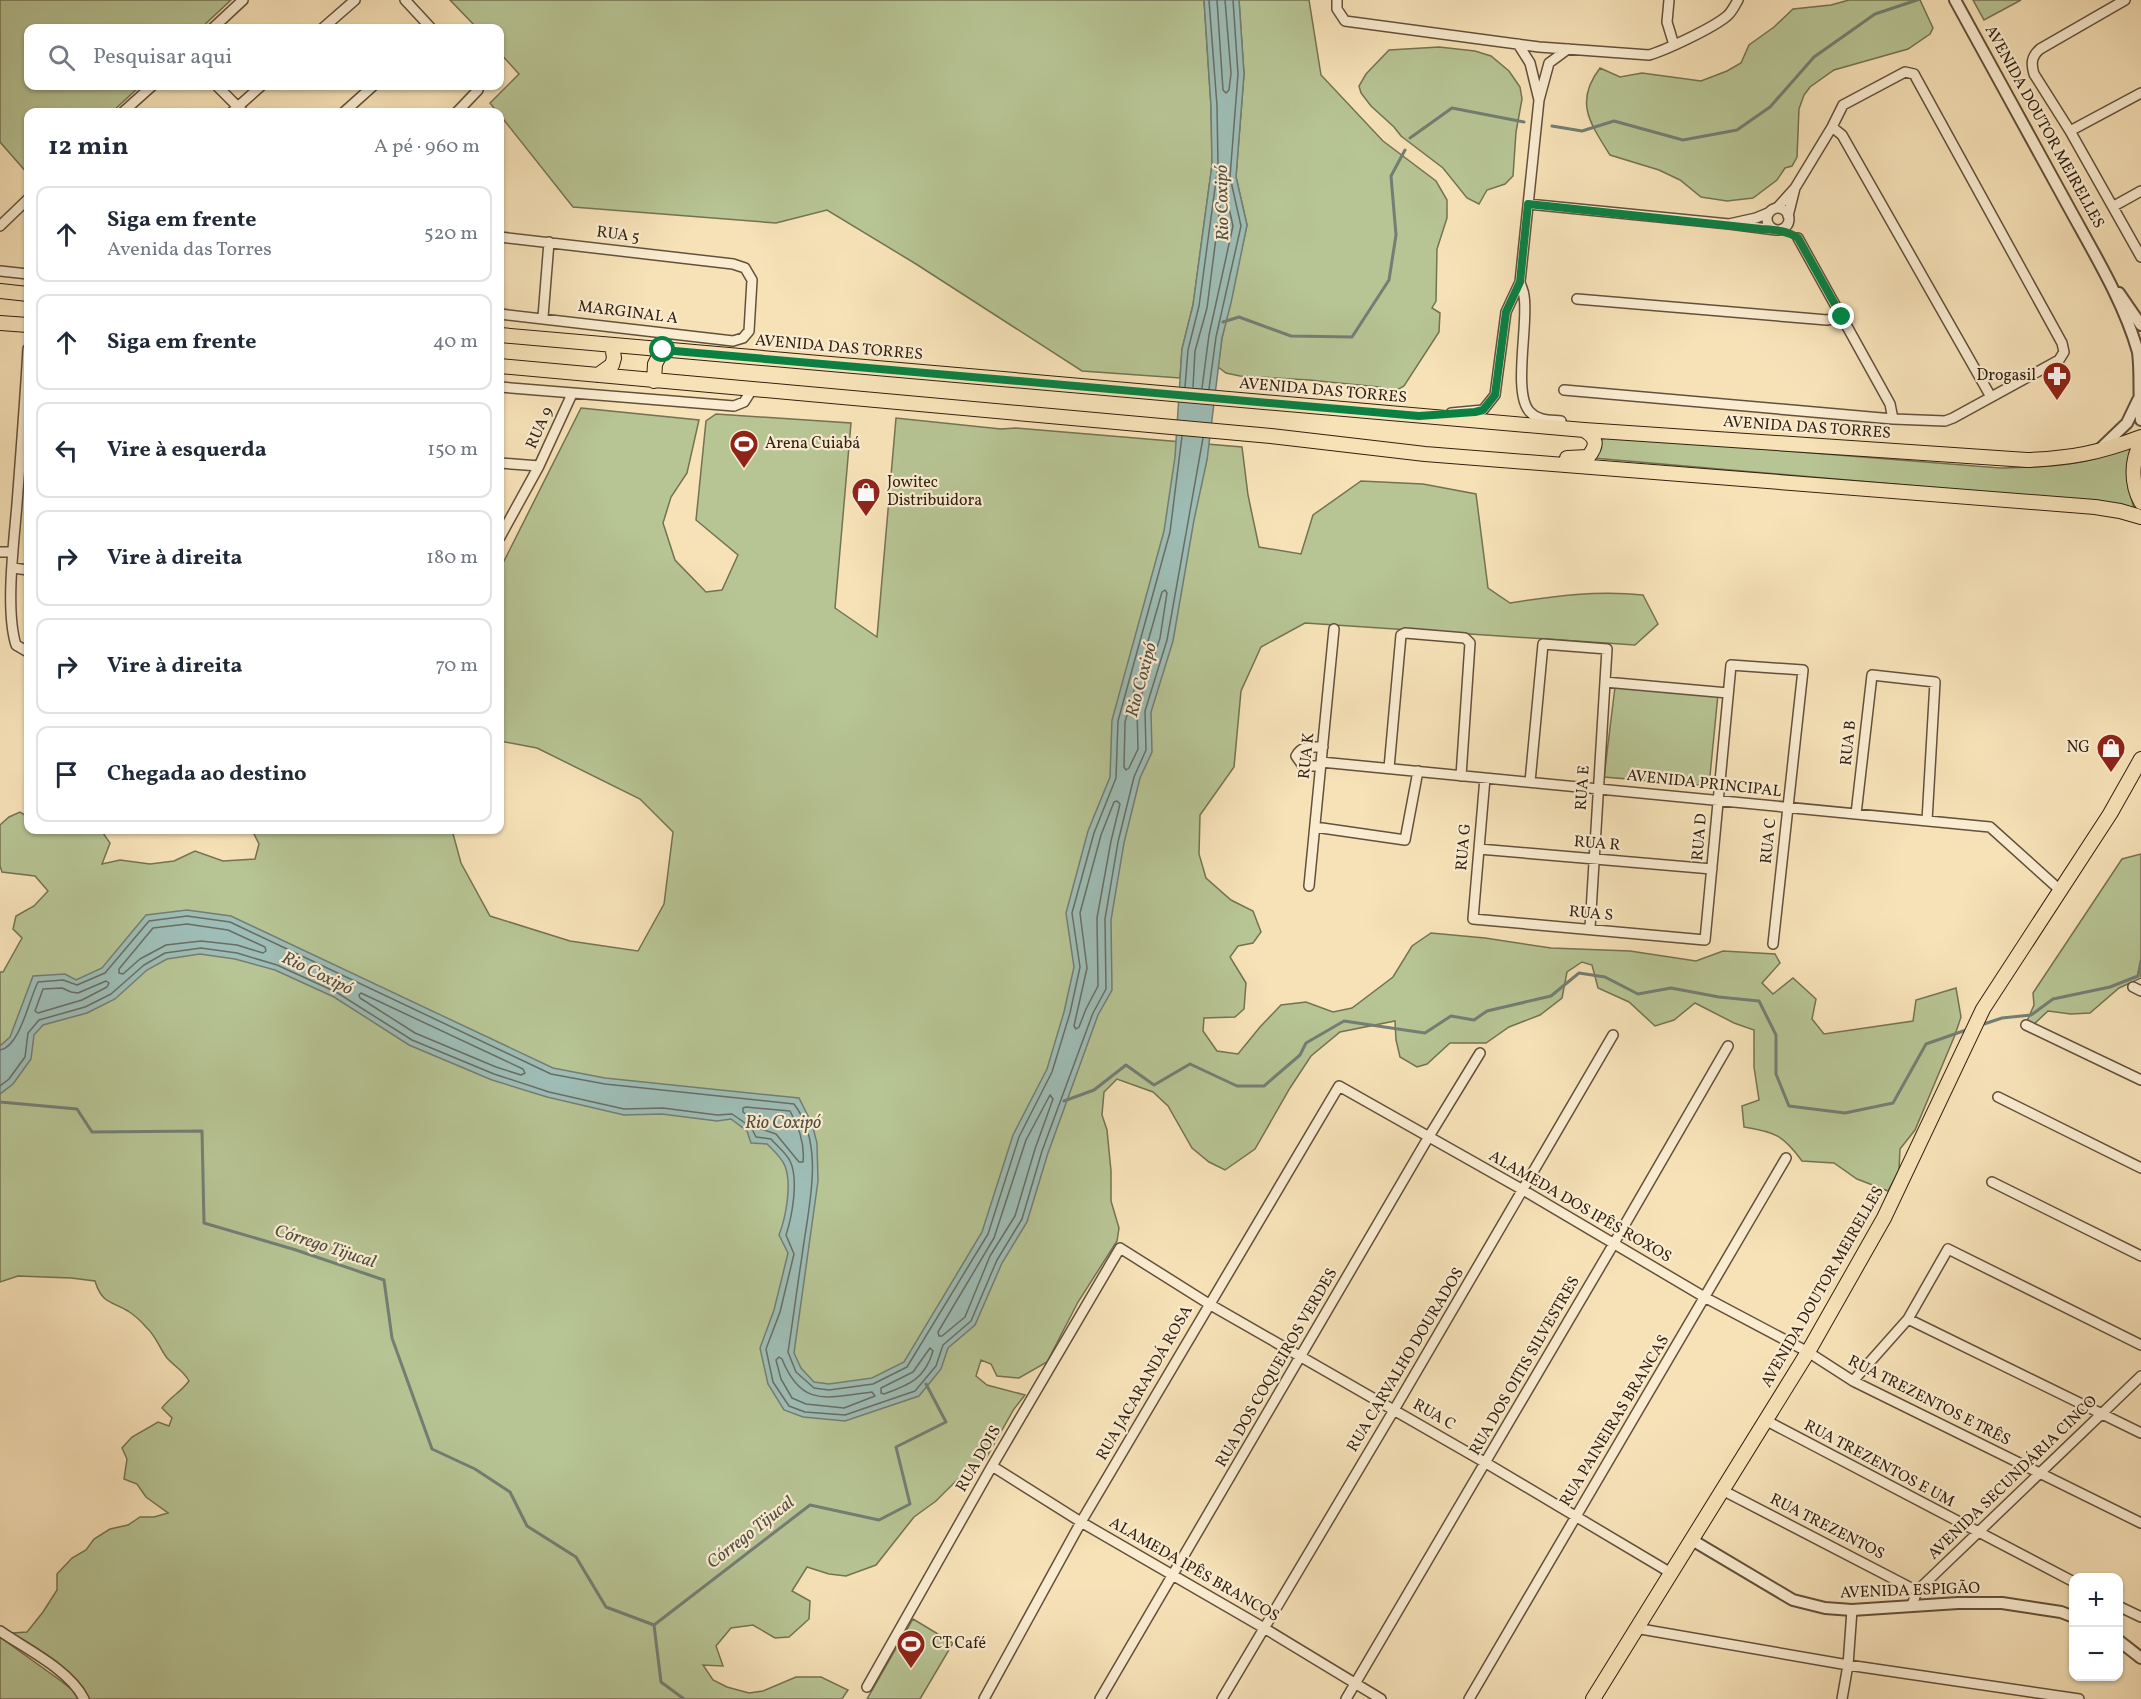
<!DOCTYPE html>
<html lang="pt">
<meta charset="utf-8">
<style>
body{margin:0;font-family:Vollkorn,serif;background:#f2f2f3;color:#1f2937}
.controls{position:absolute;right:18px;bottom:18px;display:grid;overflow:hidden;border-radius:12px;box-shadow:0 2px 4px #0004}
.controls button{width:54px;height:54px;display:grid;place-items:center;padding:0;border:0;border-bottom:2px solid #e0e1e3;background:#fff;color:#1f2937;font:30px sans-serif}
.stop{position:absolute;width:18px;height:18px;margin:-14px;border:4px solid #0b8043;border-radius:50%;background:#fff}
.stop.end{background:#0b8043;border-color:#fff;box-shadow:0 2px 6px #0008}
.list{margin:0;padding:0;list-style:none}
h2{display:flex;justify-content:space-between;align-items:center;height:78px;margin:0;padding:0 24px;font-size:26px}
h2 small{font-size:20px;font-weight:400;color:#747a83}
.list li{display:grid;grid-template-columns:39px 1fr auto;gap:18px;align-items:center;box-sizing:border-box;height:96px;margin:0 12px 12px;padding:0 12px;border:2px solid #e0e1e3;border-radius:12px}
.list b{display:block;font-size:22px;white-space:nowrap}
.list p{margin:0;font-size:20px;white-space:nowrap;color:#747a83}
.list em{font-size:20px;font-style:normal;color:#747a83}
.icon{flex:none;width:33px;height:33px;fill:none;stroke:currentColor;stroke-width:2;stroke-linecap:round;stroke-linejoin:round}
.map{position:relative;flex:none;width:2141px;height:1699px;overflow:hidden}
.search{position:absolute;background:#fff;box-shadow:0 2px 4px #0004;left:24px;top:24px;width:480px;height:66px;display:flex;align-items:center;gap:15px;box-sizing:border-box;padding:0 21px;border-radius:12px;color:#747a83;font-size:22px}
.panel{position:absolute;background:#fff;box-shadow:0 2px 4px #0004;left:24px;top:108px;width:480px;height:726px;border-radius:12px}
.map>svg:first-child{display:block}
.green{fill:#b7c494;stroke:#747252;stroke-width:1.5}
.water{fill:#9ebdb6;stroke:#737e74;stroke-width:1.5}
.lines{fill:none;stroke-linecap:round;stroke-linejoin:round}
.shore{stroke:#686e64;stroke-width:1.5}
.stream{stroke:#737e74;stroke-width:3}
.minor-casing{stroke:#63503b;stroke-width:12}
.tertiary-casing{stroke:#63503b;stroke-width:14}
.primary-casing{stroke:#322011;stroke-width:16}
.minor{stroke:#faecd1;stroke-width:9}
.tertiary{stroke:#faecd1;stroke-width:10}
.primary{stroke:#f7e2b8;stroke-width:14}
.route{stroke:#0b8043;stroke-width:8}
.labels{text-anchor:middle;dominant-baseline:central;stroke-width:4.5;stroke-linejoin:round;paint-order:stroke}
.street-label{font-size:16px;fill:#322011;stroke:#faecd1}
.poi-label{font-size:16px;fill:#322011;stroke:#faecd1;text-anchor:start}
.water-label{font-size:18px;font-style:italic;fill:#524f43;stroke:#faecd1}
</style>
<div class="map">
<svg width="2141" height="1699" viewBox="0 0 2141 1699">
<rect width="100%" height="100%" fill="#f7e2b8"/>
<filter id="stains"><feTurbulence type="fractalNoise" baseFrequency=".00333" numOctaves="4"/><feColorMatrix values="0 0 0 0 .2 0 0 0 0 .09 0 0 0 0 .02 0 0 0 .5 -.17"/></filter>
<radialGradient id="worn" r=".72"><stop offset=".6" stop-color="#630" stop-opacity="0"/><stop offset="1" stop-color="#630" stop-opacity=".3"/></radialGradient>
<path class="green" d="M0 0H231L201 28H28V86H140L112 112H28V174L0 142Z
M450 0H1204L1211 106 1212 165 1193 305 1182 349 1180 378 1082 371 916 264 827 210 776 223 573 207 500 115V112H497L490 103 519 74 500 53V28H477Z
M1239 0H1309L1321 75 1383 141 1436 181 1447 200V218L1437 249 1436 301 1432 308 1440 313 1439 332 1404 386 1395 391 1379 387 1309 380 1240 376 1226 373 1218 367 1222 338 1247 225 1236 177 1244 74Z
M1849 0H1920L1933 28 1930 34 1908 49 1834 70 1810 87 1804 95 1799 109 1797 157 1792 166 1785 168 1777 180 1753 198 1727 201 1701 197 1680 180 1659 170 1610 155C1590 123 1574 102 1600 68L1620 77 1642 73 1701 81 1727 71 1741 63 1749 45 1774 27 1793 9 1831 5Z
M1973 0H2021L1984 20Z
M1439 47 1475 51 1491 56 1509 71 1520 87 1522 99 1516 132 1513 176 1505 184 1487 190 1479 204 1467 198 1443 168 1401 136 1394 127 1371 106 1361 93 1359 86 1366 74 1389 50Z
M581 408 699 420 687 473 671 497 663 523 675 560 706 592 722 590 738 555 696 520 706 421 716 414 851 423 835 608 877 637 896 418 1001 429 1016 428 1242 447 1248 495 1259 547 1301 554 1313 515 1361 481 1423 484 1476 494 1488 588 1510 603C1554 596 1598 590 1643 595L1658 624 1635 645 1305 623 1261 647 1241 691 1234 767 1200 815 1199 854 1206 878 1231 900 1253 911 1261 932 1253 943 1238 946 1230 957 1246 983 1244 1009 1235 1017 1204 1018 1203 1031 1217 1051 1238 1054 1260 1027 1281 1005 1306 1002 1333 1012 1352 1008 1393 977 1412 946 1431 933 1485 938 1551 948 1630 951 1696 961 1723 951 1775 954 1780 963 1762 983 1773 994 1793 978 1816 999 1812 1019 1824 1034 1913 1021 1916 1000 1956 988 1961 1017 1955 1035 1915 1130 1900 1149 1899 1170 1888 1191 1857 1179 1834 1163 1802 1161C1783 1135 1775 1132 1744 1127L1742 1106 1759 1100 1754 1067V1030L1734 1023 1695 1003 1674 1020 1655 1026 1629 1002 1598 988 1592 965 1582 962 1567 972 1562 998 1540 1015 1509 1027 1486 1043H1450L1427 1064 1417 1067 1400 1057 1396 1040 1395 1021 1340 1032 1311 1056 1290 1088 1255 1149 1225 1170 1209 1162 1192 1148 1168 1106 1153 1092 1117 1079 1104 1092 1102 1115 1107 1130 1111 1171V1201L1119 1228 1117 1241 1078 1302 1047 1362 1019 1378 997 1376 991 1364 981 1360 976 1376 987 1385 1025 1395 1014 1409 985 1460 965 1472 936 1501 914 1517 876 1565 846 1576 829 1574 807 1567 792 1591 810 1601 809 1619 789 1637 775 1638 753 1625 731 1628 716 1646 723 1666 703 1665 713 1680 727 1687 749 1693 763 1691 796 1677H821L848 1690 842 1699H88C63 1668 48 1656 14 1636L13 1633 27 1632 43 1612 57 1590V1574L72 1558 86 1550 94 1539 110 1529 128 1525 140 1517H154L168 1513 146 1497 137 1484 124 1479 127 1459 122 1448 132 1437 158 1422 169 1426 172 1418 162 1408C170 1397 181 1392 189 1381 183 1370 175 1367 167 1358 159 1347 156 1336 146 1327 141 1321 134 1315 128 1311 111 1301 102 1304 95 1281L71 1278 18 1276 0 1282V972H3L22 938 13 929 16 916 34 906 48 891 35 876 2 872 0 866V825L9 817 20 812 28 817V830H44L48 832 52 830H101L110 843 102 864 120 860 150 864 174 861 195 851 223 861 255 859 259 844 252 830H452L461 863 490 916 570 941 638 951 664 904 673 832 640 799 537 748 500 741V569Z
M1601 436 2000 468C2032 467 2064 467 2094 459 2106 456 2118 450 2130 445 2129 466 2127 487 2134 508L2099 502 1593 458 1601 443Z
M1615 687 1718 694 1709 786 1604 777Z
M2141 854V978L2119 988 2090 1013 2071 1014 2048 1011 2033 1025 2028 1024 2027 1021 2034 1005 2033 993 2122 859Z
M913 1619 953 1643 920 1699H867Z
M0 1637 61 1681 75 1692 79 1699H0Z"/>
<path class="water" d="M1204 0H1239L1244 74 1236 177 1247 225 1231 303 1222 338 1207 460 1194 520 1173 641 1151 712 1152 752 1140 778 1124 843 1111 920 1112 990 1098 1015 1048 1153 1027 1222 1002 1263 975 1325 948 1348 941 1369 919 1396 845 1421 803 1417 784 1410 768 1384 760 1348 774 1310 788 1253 779 1235C786 1217 792 1184 785 1166 782 1158 773 1150 767 1144L751 1143 747 1131 731 1119 717 1121 662 1114 624 1115 547 1097 492 1080 409 1045 334 997 275 970 235 959 200 954 167 959 147 970 115 999 87 1013 43 1025 34 1035 31 1059 13 1084 0 1094V1046L10 1037 33 976 65 974 76 980 102 968 146 915 187 910 231 916 553 1068 605 1078 799 1098 812 1124 817 1143 818 1181 794 1353 801 1368 814 1382 829 1384 872 1378 904 1362 982 1232 1013 1135 1047 1069 1064 1012 1074 967 1066 913 1088 831 1110 777 1112 720 1164 531 1175 457 1182 349 1193 305 1212 165 1211 106Z"/>
<g class="lines">
<path class="shore" d="M1217 0 1223 90 1226 93 1229 90 1231 73 1225 0
M1185 387 1188 350 1199 306 1218 166 1217 106 1209 0
M1193 387 1195 351 1207 308 1221 199 1225 197 1227 199 1233 226 1209 335 1202 388
M1209 389 1216 337 1241 226 1230 177 1238 74 1233 0
M1165 590 1167 593 1160 638 1137 709 1138 749 1129 768 1126 770 1124 767 1125 722 1162 592Z
M1117 801 1120 804 1111 841 1097 918 1098 986 1086 1009 1079 1027 1076 1029 1074 1026 1087 968 1080 913 1101 835 1114 802Z
M187 924 228 930 265 947 266 951 263 953 237 945 201 941 166 945 140 959 123 974 119 973V969L153 928Z
M106 981 109 983 107 987 82 1000 38 1013 35 1011 43 989 62 988 71 992 78 993Z
M361 993 523 1069 525 1073 521 1075 496 1067 415 1033 360 998 359 995Z
M0 1050C20 1047 29 999 38 982L63 980 77 985 105 973 149 921 187 916 230 922 551 1074 605 1084 794 1104C826 1146 808 1208 802 1256 797 1288 793 1320 788 1352L796 1372 814 1388 829 1390 873 1384 907 1367 988 1234 1019 1137 1052 1072 1070 1013 1080 967 1072 913 1094 833 1116 778 1118 721 1170 532 1182 436
M0 1086 9 1079 25 1057 28 1033 39 1020 85 1007 111 994 144 965 165 953 201 948 237 953 277 965 336 992 412 1040 494 1074 549 1092 624 1109 663 1108 717 1115 732 1114 751 1127 756 1137 771 1139C777 1146 786 1153 790 1161 799 1179 792 1217 786 1235L794 1254 780 1312 766 1349 773 1382 789 1406 805 1412 845 1415 915 1391 936 1366 943 1345 971 1321 997 1260 1022 1219 1042 1151 1093 1013 1106 989 1105 919 1118 842 1134 777 1146 750 1145 711 1167 640 1203 438
M1050 1095 1053 1099 1035 1149 1015 1216 990 1256 965 1317 942 1336H939L938 1332 994 1238 1026 1140Z
M746 1107 790 1111C799 1127 805 1144 803 1162H799L776 1134 761 1129 756 1122 743 1112V1108Z
M930 1348 933 1351C925 1379 909 1385 884 1394L881 1393V1388L913 1372Z
M779 1357 782 1359C802 1409 828 1397 872 1392L875 1396 844 1408 806 1404 792 1398 781 1379 776 1360Z"/>
<path class="stream" d="M1552 126 1582 131 1614 121 1683 140 1737 130 1770 107 1814 57 1875 14 1917 0
M1410 138 1452 108 1524 122
M1223 322 1239 317 1291 336 1352 337 1389 280 1396 235 1391 176 1405 150
M1981 1025 2002 1018 2031 1015 2053 999 2110 987 2138 976 2141 961
M1064 1101 1094 1090 1126 1065 1154 1085 1190 1064 1237 1086H1264L1300 1055 1306 1043 1344 1021 1425 1033 1451 1016 1474 1020 1487 1011 1551 996 1579 973 1605 977 1638 994 1671 988 1719 997 1759 1001 1776 1035V1074L1789 1106 1845 1113 1893 1103 1926 1044 1969 1029
M0 1102 77 1109 92 1132 202 1131 204 1223 296 1250 384 1280 392 1338 432 1449 475 1469 510 1492 527 1526 576 1557 606 1607 654 1625 661 1682 684 1699
M654 1625 810 1505 879 1520 910 1504 896 1447 946 1422 926 1384"/>
<g class="minor-casing">
<path id="minor" d="M405 0 431 28
M1337 0V9L1345 21 1539 47 1649 55C1666 50 1713 28 1727 16 1732 12 1735 5 1738 0
M1669 0 1667 22 1674 45
M2125 0 2040 49C2031 57 2031 64 2034 74L2070 131 2141 257
M213 28 243 0
M323 28 355 0
M1518 44 1530 63 1539 100 1549 63 1568 49
M217 86 243 112
M123 112 152 86
M232 112 261 86
M344 112 373 86
M457 112 478 90 477 86
M1832 127 1842 135 1991 397
M2070 131 2141 93
M1528 204 1729 224
M2114 206 2141 191
M1777 208 1795 188 1788 216
M1767 219a11 11 0 1 1 22 0a11 11 0 1 1-22 0Z
M1768 213 1756 218 1729 224 1776 230
M0 226 28 199
M500 237 733 264 745 268 752 280 749 331 743 338 733 341 500 314
M1798 238 1890 404 1893 419
M0 271 28 274
M1520 282C1521 287 1524 291 1524 296 1529 322 1512 394 1530 412 1538 421 1550 420 1561 421
M1577 299 1827 320 1842 317
M543 317 549 242
M28 349C25 401 21 452 17 504 14 542 5 610 16 645L28 652
M500 387 734 406 744 402 753 388
M1564 390 1893 419 1945 421 1953 418 2059 360 2064 352 2062 343 1914 74 1905 72 1843 105 1832 127 1795 188
M1451 413 1483 410 1495 395 1506 312 1520 282 1539 100
M500 463 539 466
M500 537 539 466 572 394
M0 552H13
M13 568 28 570
M1605 682 1728 693
M1321 762 1990 827 2061 891
M1321 766H1303L1296 756C1302 745 1311 747 1323 747
M1389 768 1401 635 1405 633 1465 638 1470 643 1461 776
M1485 778 1473 919 1705 940 1731 665 1803 670 1773 944
M1530 782 1543 644 1607 649 1590 928
M1856 814 1872 675 1935 682 1927 821
M1315 827 1405 840 1418 771
M1479 849 1712 869
M1309 886 1334 629
M2133 987 2141 991
M2026 1025 2141 1080
M1998 1097 2141 1168
M1992 1182 2141 1256
M1908 1319 2141 1433
M1853 1381 1908 1319 1948 1249 2141 1345
M1765 1420 2074 1582
M992 1466 1081 1522 1264 1628 1381 1699
M1722 1490 1917 1591
M1912 1605 1917 1591 2141 1376
M2118 1606 2141 1617
M1635 1628 1848 1665 2079 1699
M0 1631C26 1649 70 1670 84 1699
M867 1687 992 1466 1120 1248 1209 1304 1486 1463 1671 1573
M984 1699 1081 1522 1339 1086 1523 1190 1706 1298 1808 1352 1853 1381 2141 1523
M1100 1699 1428 1138 1480 1053
M1222 1699 1394 1410 1613 1035
M1346 1699 1613 1245 1728 1046
M1469 1699 1786 1158
M1842 1699 1848 1665 1852 1610"/>
</g>
<g class="tertiary-casing">
<path id="tertiary" d="M1955 0C1992 68 2030 136 2067 204 2092 250 2124 302 2138 352 2141 375 2138 398 2141 420
M2119 293 2141 325
M2101 448 2127 423 2138 400
M1692 1540 1793 1600 1825 1608 1852 1610 1958 1603H2002L2061 1612 2074 1617
M2118 1640 2141 1658"/>
</g>
<g class="primary-casing">
<path id="primary" d="M0 291 28 294
M0 323 28 325
M500 335 1584 430 2027 460C2072 458 2099 453 2141 437
M500 366 1271 436 1425 454 2095 507 2120 511 2141 517
M598 375 612 365 614 358 612 345
M654 381 655 364 663 349
M2141 443C2131 461 2131 484 2141 502
M1567 458 1588 457C1598 445 1597 438 1584 430
M1593 1699 1808 1352 1884 1218 1983 1009 2110 814 2141 759"/>
</g>
<use href="#minor" class="minor"/>
<use href="#tertiary" class="tertiary"/>
<use href="#primary" class="primary"/>
</g>
<g class="lines">
<path class="route" d="M663 350 1419 416 1475 412 1483 410 1495 395 1506 312 1520 282 1528 204 1761 229C1774 230 1786 230 1798 238L1842 317"/>
</g>
<defs>
<g id="pharmacy-pin" transform="scale(1.5)"><path d="M0 17L-7.5 6A9.5 9.5 0 1 1 7.5 6Z" fill="#8f2418" stroke="#faecd1"/><path d="M-2-6h4v4h4v4h-4v4h-4v-4h-4v-4h4Z" fill="#fff"/></g>
<g id="stadium-pin" transform="scale(1.5)"><path d="M0 17L-7.5 6A9.5 9.5 0 1 1 7.5 6Z" fill="#8f2418" stroke="#faecd1"/><path d="M0-5a6.5 5 0 1 0 0 10a6.5 5 0 1 0 0-10ZM-3.5-1.8h7v3.6h-7Z" fill="#fff"/></g>
<g id="shop-pin" transform="scale(1.5)"><path d="M0 17L-7.5 6A9.5 9.5 0 1 1 7.5 6Z" fill="#8f2418" stroke="#faecd1"/><path d="M-5-2.5h2.3a2.7 3.5 0 0 1 5.4 0H5L5.5 6h-11ZM-1.5-2.5h3a1.5 2.3 0 0 0-3 0Z" fill="#fff"/></g>
</defs>
<g fill-rule="evenodd">
<use href="#pharmacy-pin" x="2057" y="376"/>
<use href="#stadium-pin" x="744" y="444"/>
<use href="#shop-pin" x="866" y="492"/>
<use href="#shop-pin" x="2111" y="748"/>
<use href="#stadium-pin" x="911" y="1644"/>
</g>
<g class="labels">
<g class="street-label">
<text transform="translate(2044 127) rotate(61)">AVENIDA DOUTOR MEIRELLES</text>
<text transform="translate(618 235) rotate(7)">RUA 5</text>
<text transform="translate(628 313) rotate(7)">MARGINAL A</text>
<text transform="translate(839 348) rotate(5)">AVENIDA DAS TORRES</text>
<text transform="translate(1323 391) rotate(5)">AVENIDA DAS TORRES</text>
<text transform="translate(540 428) rotate(-66)">RUA 9</text>
<text transform="translate(1807 428) rotate(4)">AVENIDA DAS TORRES</text>
<text transform="translate(1849 743) rotate(-84)">RUA B</text>
<text transform="translate(1307 756) rotate(-84)">RUA K</text>
<text transform="translate(1704 784) rotate(6)">AVENIDA PRINCIPAL</text>
<text transform="translate(1583 788) rotate(-86)">RUA E</text>
<text transform="translate(1700 837) rotate(-85)">RUA D</text>
<text transform="translate(1769 841) rotate(-84)">RUA C</text>
<text transform="translate(1597 844) rotate(5)">RUA R</text>
<text transform="translate(1464 847) rotate(-85)">RUA G</text>
<text transform="translate(1591 914) rotate(5)">RUA S</text>
<text transform="translate(1580 1207) rotate(30)">ALAMEDA DOS IPÊS ROXOS</text>
<text transform="translate(1823 1287) rotate(-60)">AVENIDA DOUTOR MEIRELLES</text>
<text transform="translate(1406 1360) rotate(-59)">RUA CARVALHO DOURADOS</text>
<text transform="translate(1525 1366) rotate(-60)">RUA DOS OITIS SILVESTRES</text>
<text transform="translate(1277 1368) rotate(-60)">RUA DOS COQUEIROS VERDES</text>
<text transform="translate(1145 1383) rotate(-60)">RUA JACARANDÁ ROSA</text>
<text transform="translate(1929 1401) rotate(27)">RUA TREZENTOS E TRÊS</text>
<text transform="translate(1434 1415) rotate(30)">RUA C</text>
<text transform="translate(1615 1421) rotate(-59)">RUA PAINEIRAS BRANCAS</text>
<text transform="translate(979 1459) rotate(-60)">RUA DOIS</text>
<text transform="translate(1879 1464) rotate(28)">RUA TREZENTOS E UM</text>
<text transform="translate(2013 1478) rotate(-44)">AVENIDA SECUNDÁRIA CINCO</text>
<text transform="translate(1827 1527) rotate(27)">RUA TREZENTOS</text>
<text transform="translate(1194 1570) rotate(30)">ALAMEDA IPÊS BRANCOS</text>
<text transform="translate(1910 1591) rotate(-2)">AVENIDA ESPIGÃO</text>
</g>
<g class="poi-label">
<text x="2036" y="376" text-anchor="end">Drogasil</text>
<text x="765" y="444">Arena Cuiabá</text>
<text x="887" y="483">Jowitec<tspan x="887" dy="18">Distribuidora</tspan></text>
<text x="2090" y="748" text-anchor="end">NG</text>
<text x="932" y="1644">CT Café</text>
</g>
<g class="water-label">
<text transform="translate(1223 203) rotate(-91)">Rio Coxipó</text>
<text transform="translate(1142 680) rotate(-75)">Rio Coxipó</text>
<text transform="translate(317 974) rotate(26)">Rio Coxipó</text>
<text x="783" y="1123">Rio Coxipó</text>
<text transform="translate(325 1247) rotate(18)">Córrego Tijucal</text>
<text transform="translate(751 1533) rotate(-38)">Córrego Tijucal</text>
</g>
</g>
<rect width="100%" height="100%" filter="url(#stains)"/>
<rect width="100%" height="100%" fill="url(#worn)"/>
</svg>
<div class="controls">
<button>+</button>
<button>−</button>
</div>
<div class="stop" style="left:663px;top:350px"></div>
<div class="stop end" style="left:1842px;top:317px"></div>
<div class="search"><svg class="icon" aria-label="search" viewBox="0 0 24 24"><circle cx="10" cy="10" r="6"/><path d="M15 15l6 6"/></svg>Pesquisar aqui</div>
<section class="panel">
<h2>12 min<small>A pé · 960 m</small></h2>
<ul class="list">
<li><svg class="icon" aria-label="ahead" viewBox="0 0 24 24"><path d="M12 20V5M6 11l6-6 6 6"/></svg><div><b>Siga em frente</b><p>Avenida das Torres</p></div><em>520 m</em></li>
<li><svg class="icon" aria-label="ahead" viewBox="0 0 24 24"><path d="M12 20V5M6 11l6-6 6 6"/></svg><div><b>Siga em frente</b></div><em>40 m</em></li>
<li><svg class="icon" aria-label="left" viewBox="0 0 24 24"><path d="M17 20v-9H6M10 6l-5 5 5 5"/></svg><div><b>Vire à esquerda</b></div><em>150 m</em></li>
<li><svg class="icon" aria-label="right" viewBox="0 0 24 24"><path d="M7 20v-9h11M14 6l5 5-5 5"/></svg><div><b>Vire à direita</b></div><em>180 m</em></li>
<li><svg class="icon" aria-label="right" viewBox="0 0 24 24"><path d="M7 20v-9h11M14 6l5 5-5 5"/></svg><div><b>Vire à direita</b></div><em>70 m</em></li>
<li><svg class="icon" aria-label="arrive" viewBox="0 0 24 24"><path d="M6 21V4h12l-3 4 3 4H6"/></svg><div><b>Chegada ao destino</b></div></li>
</ul>
</section>
</div>
